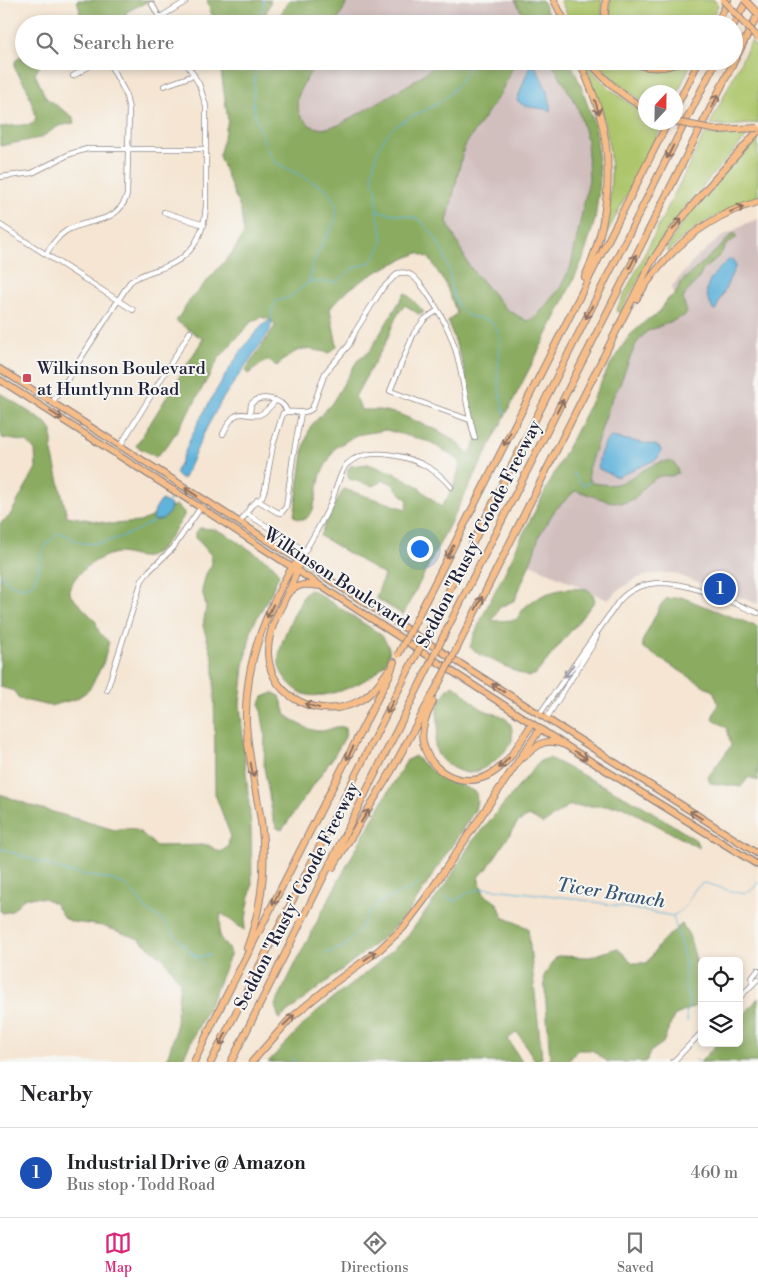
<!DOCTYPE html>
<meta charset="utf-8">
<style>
body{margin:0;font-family:"Libre Bodoni",serif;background:#f6f6f6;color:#202124}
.controls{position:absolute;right:15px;bottom:15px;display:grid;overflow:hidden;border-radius:8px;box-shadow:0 2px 8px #0003}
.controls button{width:45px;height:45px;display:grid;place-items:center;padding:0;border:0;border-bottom:1px solid #e0e0e0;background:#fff;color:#202124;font:25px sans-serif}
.compass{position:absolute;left:638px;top:85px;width:45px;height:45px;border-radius:50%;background:#fff;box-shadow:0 2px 8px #0003;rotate:22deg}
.you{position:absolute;left:419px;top:548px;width:18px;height:18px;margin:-12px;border:4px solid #fff;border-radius:50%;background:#1a73e8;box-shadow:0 0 0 8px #1a73e833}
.badge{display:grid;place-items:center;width:32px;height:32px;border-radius:50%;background:#db2777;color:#fff;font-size:16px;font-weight:700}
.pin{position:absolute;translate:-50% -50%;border:2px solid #fff;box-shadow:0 1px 5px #0006}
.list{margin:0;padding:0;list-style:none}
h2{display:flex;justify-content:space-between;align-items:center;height:65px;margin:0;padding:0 20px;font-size:21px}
h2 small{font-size:16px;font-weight:400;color:#757577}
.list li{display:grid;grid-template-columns:32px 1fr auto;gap:15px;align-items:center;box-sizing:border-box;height:90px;padding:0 20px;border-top:1px solid #e0e0e0}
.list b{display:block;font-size:19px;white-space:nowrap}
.list p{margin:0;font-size:16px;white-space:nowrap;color:#757577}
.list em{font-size:16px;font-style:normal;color:#757577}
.icon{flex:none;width:28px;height:28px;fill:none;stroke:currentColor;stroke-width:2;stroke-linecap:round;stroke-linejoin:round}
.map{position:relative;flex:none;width:758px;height:1062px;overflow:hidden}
.search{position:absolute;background:#fff;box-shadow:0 2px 8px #0003;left:15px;right:15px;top:15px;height:55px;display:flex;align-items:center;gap:12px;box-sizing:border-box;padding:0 18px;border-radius:28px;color:#757577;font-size:19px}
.sheet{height:155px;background:#fff}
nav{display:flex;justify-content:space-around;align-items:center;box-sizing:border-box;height:70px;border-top:1px solid #e0e0e0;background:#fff;font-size:14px;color:#757577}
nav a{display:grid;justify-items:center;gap:2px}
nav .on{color:#db2777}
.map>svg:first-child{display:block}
.industrial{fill:#d1bfbe}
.green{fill:#adc66c;stroke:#687454}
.forest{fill:#8aab60;stroke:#56664e}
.water{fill:#61b4dc;stroke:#426b8c}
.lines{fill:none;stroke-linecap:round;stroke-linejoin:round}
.stream{stroke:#61b4dc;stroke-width:1}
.minor-casing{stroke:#8c8486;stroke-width:6}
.major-casing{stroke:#8c8486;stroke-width:8}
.highway-casing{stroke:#8c8486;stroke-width:8}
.minor{stroke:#fff;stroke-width:4.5}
.major{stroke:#f7bd88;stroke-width:5.5}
.highway{stroke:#f7bd88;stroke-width:6}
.highway-bridge-casing{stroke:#8c8486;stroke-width:8;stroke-linecap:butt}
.highway-bridge{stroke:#f7bd88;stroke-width:6}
.oneway{stroke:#8c7062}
.oneway2{stroke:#9c9ca7}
.poi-dot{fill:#d1495b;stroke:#f6f6f2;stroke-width:2}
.labels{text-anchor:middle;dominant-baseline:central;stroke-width:4;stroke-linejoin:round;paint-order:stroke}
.poi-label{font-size:18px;fill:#22223b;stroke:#f6f6f2;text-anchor:start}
.street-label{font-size:18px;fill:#22223b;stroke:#f6f6f2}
.water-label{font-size:19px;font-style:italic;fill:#385573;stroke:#f6f6f2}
</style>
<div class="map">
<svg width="758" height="1062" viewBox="0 0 758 1062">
<rect width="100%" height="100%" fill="#f6f6f2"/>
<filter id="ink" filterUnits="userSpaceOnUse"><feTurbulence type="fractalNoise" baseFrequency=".02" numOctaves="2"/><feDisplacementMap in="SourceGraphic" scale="10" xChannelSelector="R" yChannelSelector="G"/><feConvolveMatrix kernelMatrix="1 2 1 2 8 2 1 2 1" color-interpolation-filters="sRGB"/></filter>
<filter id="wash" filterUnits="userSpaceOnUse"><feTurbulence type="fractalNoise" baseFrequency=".0096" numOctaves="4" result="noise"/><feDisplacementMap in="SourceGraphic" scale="20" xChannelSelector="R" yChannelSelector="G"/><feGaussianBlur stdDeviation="1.12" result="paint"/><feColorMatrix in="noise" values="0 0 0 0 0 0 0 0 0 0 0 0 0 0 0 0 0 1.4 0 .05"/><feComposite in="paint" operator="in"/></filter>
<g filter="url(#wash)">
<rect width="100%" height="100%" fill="#f5e5d2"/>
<path class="industrial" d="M348 0H515L528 24H336Z
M317 61H442L408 85 339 125 322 129 311 126 299 114 297 100 301 88Z
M513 61H551L577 106 587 140 589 179 571 266 560 288 536 317 527 321 506 309 469 266 447 222 464 147 500 94 514 65Z
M758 219V604L672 573 652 574 635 579 617 591 608 600 522 560 641 330 678 312 672 286 698 256 720 238 747 223Z"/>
<path class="green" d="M560 0H602V24H572Z
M610 0H714L718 5 711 24H608Z
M751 41 758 49V123L730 126 710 124Z
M597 61H626L638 67 667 69 687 61H692L676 97V92H646L645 103C627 91 611 78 597 61Z
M587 65C605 86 622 99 645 114L646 122 664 123 606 235 604 234C618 172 610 124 585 67Z
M705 133 718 135 749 134C722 165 692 196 668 230 650 256 635 285 620 313L616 311Z
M758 137V199C724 211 693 225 669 252L666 251C683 213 730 169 758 137Z"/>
<path class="forest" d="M77 0H151L126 12 127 24H112L111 22 106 24H75L80 11Z
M207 0H271L262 24H211L213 19Z
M289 0H348L336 24H275Z
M515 0H542L553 24H528Z
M24 53V61H43L35 74 46 98 73 117 74 123 59 126 40 138 0 146V127L33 124 36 117 27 88 15 69V61Z
M217 61H317L301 88 297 100 299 114 311 126 322 129 339 125 408 85 442 61H513L514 65 500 94 464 147 447 222 469 266 506 309 527 321 536 317 560 288 571 266 589 179 587 140 577 106 551 61H570L581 86 596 129 600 181 595 220 583 259 557 315 403 615 376 598 384 575 320 536 330 512 344 489 406 509 408 501 396 489 393 484 384 480 374 486 349 479 347 472 350 466 368 464 394 473 416 485 441 507C452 492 458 479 460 461L430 442 386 430 356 435 335 448 321 474 313 510 306 519H298L294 516 304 447 310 427 332 403 357 361 369 352 404 294 406 293 424 312 420 315 405 305C394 316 391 332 384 346 374 363 364 380 355 397L358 401 361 410H380L399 414 435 429 453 439 469 454 477 441 464 368 448 321 457 313 445 283 429 258 418 253C387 266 350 282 330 309L337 346 330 353C300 347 300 346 277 366L267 360 248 374 245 371 275 326 271 320 261 317 251 322 219 358 189 412 167 446 156 457 136 446 203 339 176 321 189 301 233 252 244 234 241 211 219 156 228 121 220 64Z
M735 233 737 237 727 244 719 256 703 270 698 280 686 293 683 299 687 313 684 316 646 332 636 344 627 365 620 384 611 401 588 469 589 479 592 483C602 484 611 486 620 483 633 479 676 443 678 473 671 478 668 475 660 476 657 477 653 480 650 482 642 486 640 496 631 500 617 509 591 493 575 491L555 510 540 534 532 558 515 600 499 608 492 621 516 620C519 616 522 610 525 607 543 591 565 587 587 589L593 594 595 601 536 674 528 677 479 654 470 647C482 611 504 578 519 542L610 365 629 336 648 319 656 316 668 299 676 293 680 283 722 245 731 235Z
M0 393 46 423 52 431V452L67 516 112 524 140 522 176 505 184 512V516C175 529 166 547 152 555 142 561 129 553 118 553 102 554 74 572 70 589 70 591 70 594 71 596L95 620 99 632 109 642 103 664 89 690 76 699 50 706 19 699 14 691 0 687V523L9 517 36 468 35 451 27 442 2 438 0 427Z
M200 528 214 529 226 534 273 565 279 574 271 593 252 627 244 666 240 704 251 827 252 884 244 930 221 913 219 936 231 953 212 999 181 1062H166L175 1033 180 982 165 960 139 939 103 926 73 922 64 918 55 904 44 898 25 897 12 911 3 913 0 911V794L32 806 115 830C136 824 141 833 156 846L208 845 220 852 228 847 230 834 215 794 214 669 213 659 203 626 206 607 202 590 206 574 212 564 211 555C205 549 202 543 195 538V532Z
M309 590 314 591 380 634C384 639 391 646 389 654 386 677 329 700 308 695 301 694 294 688 289 683 283 676 278 669 279 659 279 641 296 611 304 594Z
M681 597 758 627V781L749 777 741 787 710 783 708 777 731 746 727 728 712 718 718 704 714 692 643 648 642 642 660 606 666 599Z
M452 685C464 690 469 700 479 707 488 714 505 713 511 725 512 729 513 737 512 740 508 753 481 774 468 773 454 771 436 760 435 745 435 740 437 734 438 730 439 723 437 717 437 711 438 703 446 690 452 685Z
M273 693 280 696 286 715C296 722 309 732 322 731 332 730 336 724 346 728L345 737 334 756 282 830 277 828 273 818 264 767 265 734 260 704 263 697Z
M415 756C425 766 437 776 450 782 459 785 468 787 476 793L477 801 475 810 408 913 385 936 279 1019 275 1005C316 921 359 840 407 760Z
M549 758 643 806 696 840 699 848 622 806H568L543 824 529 816 518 822 487 869 478 877 484 894 498 904 503 917 528 928 542 1058 536 1062 517 1032 508 1039 522 1062H268L316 1012 373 967 406 938 447 883 471 843 540 761Z
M682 924 689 935 702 982 700 1004 674 1016 663 1043 650 1052 646 1062H608L592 1050H577L569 1061 550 1059 544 976 557 956 590 957 617 948 633 963H647L662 941Z
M758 998V1062H700L718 1043H739V1021Z"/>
<path class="water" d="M530 65 536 67C541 79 553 98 550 111 540 106 525 110 517 100Z
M730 259H732L736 265 715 311 713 310C711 305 708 300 707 295 704 282 720 267 730 259Z
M271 320 272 323 269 332 221 401 204 433 184 478H179L175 473C183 460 187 444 194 431 205 409 250 327 271 320Z
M611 437 655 445 660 448 661 452 657 459 617 477 599 469C597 459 603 443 611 437Z
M162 500 171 505C170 515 163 522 153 520L155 509Z"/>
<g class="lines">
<path class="stream" d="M259 24 264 0
M531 24 539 18
M256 61 253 102 256 119 267 150 275 162 326 189 336 204V219L313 262 309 282
M377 211C389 214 401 214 412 217 432 223 446 255 450 275 452 288 453 301 462 311 471 322 489 313 497 330 503 343 498 359 498 372 498 386 501 400 505 413
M271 320 272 309 277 301 290 297 309 282H337L352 269 370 262 375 257 381 246 383 238 377 211V189L373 184C371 163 380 135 399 124 412 115 427 111 440 102 455 92 464 74 475 61
M573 473 583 486 589 482
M168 502 171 496
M0 574C7 585 16 588 29 586 39 579 38 568 41 557 43 548 50 540 57 534 67 532 72 541 82 543 103 547 136 532 153 521
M0 848 68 872 109 879 126 885 138 898 146 909 162 920 190 952 200 957 210 955
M445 897 455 901 469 892 485 888 572 898 673 916 684 908 695 889 703 883C716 884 739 898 750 891 753 889 756 885 758 882
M673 916 685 961V986L689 1002 686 1012 687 1022
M190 952 204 966
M324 954 344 947 359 930 371 910 380 902 397 894 411 889 419 883
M291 1056 294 1062
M696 1059 698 1062"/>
</g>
</g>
<g filter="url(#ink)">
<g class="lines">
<g class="minor-casing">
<path id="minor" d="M152 4 163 24
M149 24 185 2
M73 76 98 61
M164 86 194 75
M0 177 32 173 70 154 87 149H206
M164 212 204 225
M0 225 133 310
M46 254C52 245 57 237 66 231 89 217 117 226 127 195L129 109 125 92 108 61
M438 310 425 319 414 333 390 391 470 420
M52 403 130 282C140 274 151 272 162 268 192 258 204 236 206 206V106L199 84 185 61
M250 413 251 404C260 394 282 398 287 411
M223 434C226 428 230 419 235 416 242 411 251 417 259 415 265 413 271 406 275 401
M120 446 190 332
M257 500 277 512 281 513 286 507 293 457 301 413
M246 513 305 551
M240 523 251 506 262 497 265 489 273 445 283 413C294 409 302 416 312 409L325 373 349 345 356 330 382 289 398 273C411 270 417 280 425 290 439 310 451 332 457 355 464 383 467 411 475 438
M299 561C310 542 322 523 331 503 335 493 340 471 347 464 368 445 410 456 431 469 439 474 445 480 451 487
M107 690 142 580 149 571 173 548 201 507
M539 715 619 601C654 561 719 598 758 613
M546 719 592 646 597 636
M752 984V978L758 970
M739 998 758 979
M673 1062 702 1032"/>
</g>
<g class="major-casing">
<path id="major" d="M0 369 758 854
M0 380 209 513 565 745 758 865"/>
</g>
<g class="highway-casing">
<path id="highway" d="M554 0 566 24
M604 24 606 0
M717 24 728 0
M734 24 747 0
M580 61C586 77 593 92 598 108 615 164 609 224 585 277
M589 61C605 81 624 97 646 109
M630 61C648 70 664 70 681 61
M676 107 699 61
M636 299C665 253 704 216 758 202
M299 561C294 593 267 619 268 654 270 699 322 721 359 701 372 694 380 682 388 671
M290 592C299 583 307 584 320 586
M417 618 668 122
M430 628 716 61
M443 637 758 14
M458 646 649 266C679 216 719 175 758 131
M433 702C427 714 420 728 423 742 429 773 464 790 491 774 510 763 520 741 532 724
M524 757C538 744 546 737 565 745
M333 867 392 770 441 679
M247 948C262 907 267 864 261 821 256 789 248 756 246 723 245 681 255 640 274 602 281 588 287 571 299 561
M194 1062 215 1018 389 676 394 662
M211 1062 412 663
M231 1062 426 672
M252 1062 291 1018 331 985 379 950 403 928 425 899 540 729"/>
</g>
<use href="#minor" class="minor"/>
<use href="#major" class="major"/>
<use href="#highway" class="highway"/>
<g class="highway-bridge-casing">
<path id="highway-bridge" d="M723 0 758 38
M745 0 758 14
M676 122 717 130 758 128
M398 655 417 618
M412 663 430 628
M426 672 443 637
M441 679 458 646"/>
</g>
<use href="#highway-bridge" class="highway-bridge"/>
</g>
<defs><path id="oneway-shaft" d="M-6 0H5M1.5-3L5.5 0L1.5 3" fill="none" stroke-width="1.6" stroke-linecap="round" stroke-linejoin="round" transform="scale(1.25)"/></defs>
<g class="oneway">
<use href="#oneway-shaft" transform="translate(715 101) rotate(-63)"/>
<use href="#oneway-shaft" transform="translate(597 107) rotate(73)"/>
<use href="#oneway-shaft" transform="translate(670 152) rotate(117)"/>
<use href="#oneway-shaft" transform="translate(737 209) rotate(-22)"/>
<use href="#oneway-shaft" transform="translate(677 224) rotate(-53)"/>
<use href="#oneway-shaft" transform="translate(633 261) rotate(-63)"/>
<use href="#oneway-shaft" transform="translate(589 312) rotate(117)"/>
<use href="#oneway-shaft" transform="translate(560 406) rotate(-63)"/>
<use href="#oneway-shaft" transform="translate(56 415) rotate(32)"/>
<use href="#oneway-shaft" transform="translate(507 439) rotate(117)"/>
<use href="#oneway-shaft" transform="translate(191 492) rotate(-147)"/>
<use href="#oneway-shaft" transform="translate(450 552) rotate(117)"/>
<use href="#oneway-shaft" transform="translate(479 603) rotate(-63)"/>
<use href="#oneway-shaft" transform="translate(270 611) rotate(115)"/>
<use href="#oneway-shaft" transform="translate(498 688) rotate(-147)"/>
<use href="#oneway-shaft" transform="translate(312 706) rotate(-165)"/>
<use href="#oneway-shaft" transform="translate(390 707) rotate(117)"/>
<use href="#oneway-shaft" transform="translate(350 753) rotate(117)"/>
<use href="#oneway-shaft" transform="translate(581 755) rotate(32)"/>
<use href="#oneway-shaft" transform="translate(504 763) rotate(133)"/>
<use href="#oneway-shaft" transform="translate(252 770) rotate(80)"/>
<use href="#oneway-shaft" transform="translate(696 815) rotate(-148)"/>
<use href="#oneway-shaft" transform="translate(365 816) rotate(-58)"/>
<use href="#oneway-shaft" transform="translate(276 898) rotate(117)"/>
<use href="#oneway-shaft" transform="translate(370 956) rotate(-36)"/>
<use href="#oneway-shaft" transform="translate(289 1020) rotate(-44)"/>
<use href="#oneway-shaft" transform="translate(223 1039) rotate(117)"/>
</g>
<use class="oneway2" href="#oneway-shaft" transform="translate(569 671) rotate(125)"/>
</g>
<rect class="poi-dot" x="22" y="373" width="10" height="10" rx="2.5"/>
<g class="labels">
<g class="poi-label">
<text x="37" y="368">Wilkinson Boulevard<tspan x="37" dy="21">at Huntlynn Road</tspan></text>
</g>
<g class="street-label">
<text transform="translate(479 534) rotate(-63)">Seddon "Rusty" Goode Freeway</text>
<text transform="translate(336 578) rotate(33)">Wilkinson Boulevard</text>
<text transform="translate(297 896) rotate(-63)">Seddon "Rusty" Goode Freeway</text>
</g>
<g class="water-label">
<text transform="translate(611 893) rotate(9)">Ticer Branch</text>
</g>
</g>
</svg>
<div class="controls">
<button><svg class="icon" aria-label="locate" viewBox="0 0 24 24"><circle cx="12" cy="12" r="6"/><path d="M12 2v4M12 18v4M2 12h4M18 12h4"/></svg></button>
<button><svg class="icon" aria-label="layers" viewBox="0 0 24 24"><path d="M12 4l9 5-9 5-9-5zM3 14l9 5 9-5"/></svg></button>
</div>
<svg class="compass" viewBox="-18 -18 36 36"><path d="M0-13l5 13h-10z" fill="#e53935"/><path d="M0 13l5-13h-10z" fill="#757577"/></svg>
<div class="you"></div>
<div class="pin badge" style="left:720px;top:589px;background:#1a4fb4">1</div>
<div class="search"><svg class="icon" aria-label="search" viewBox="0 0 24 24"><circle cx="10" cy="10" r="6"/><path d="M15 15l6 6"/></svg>Search here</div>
</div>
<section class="sheet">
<h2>Nearby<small></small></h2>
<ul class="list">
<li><span class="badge" style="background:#1a4fb4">1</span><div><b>Industrial Drive @ Amazon</b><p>Bus stop · Todd Road</p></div><em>460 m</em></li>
</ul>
</section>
<nav>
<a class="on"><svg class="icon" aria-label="map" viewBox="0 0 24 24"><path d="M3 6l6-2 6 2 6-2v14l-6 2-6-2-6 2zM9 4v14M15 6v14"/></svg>Map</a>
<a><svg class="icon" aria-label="directions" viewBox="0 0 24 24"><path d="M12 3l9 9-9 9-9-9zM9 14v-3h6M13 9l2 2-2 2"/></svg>Directions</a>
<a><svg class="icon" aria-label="saved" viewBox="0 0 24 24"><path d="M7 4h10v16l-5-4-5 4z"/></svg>Saved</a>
</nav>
